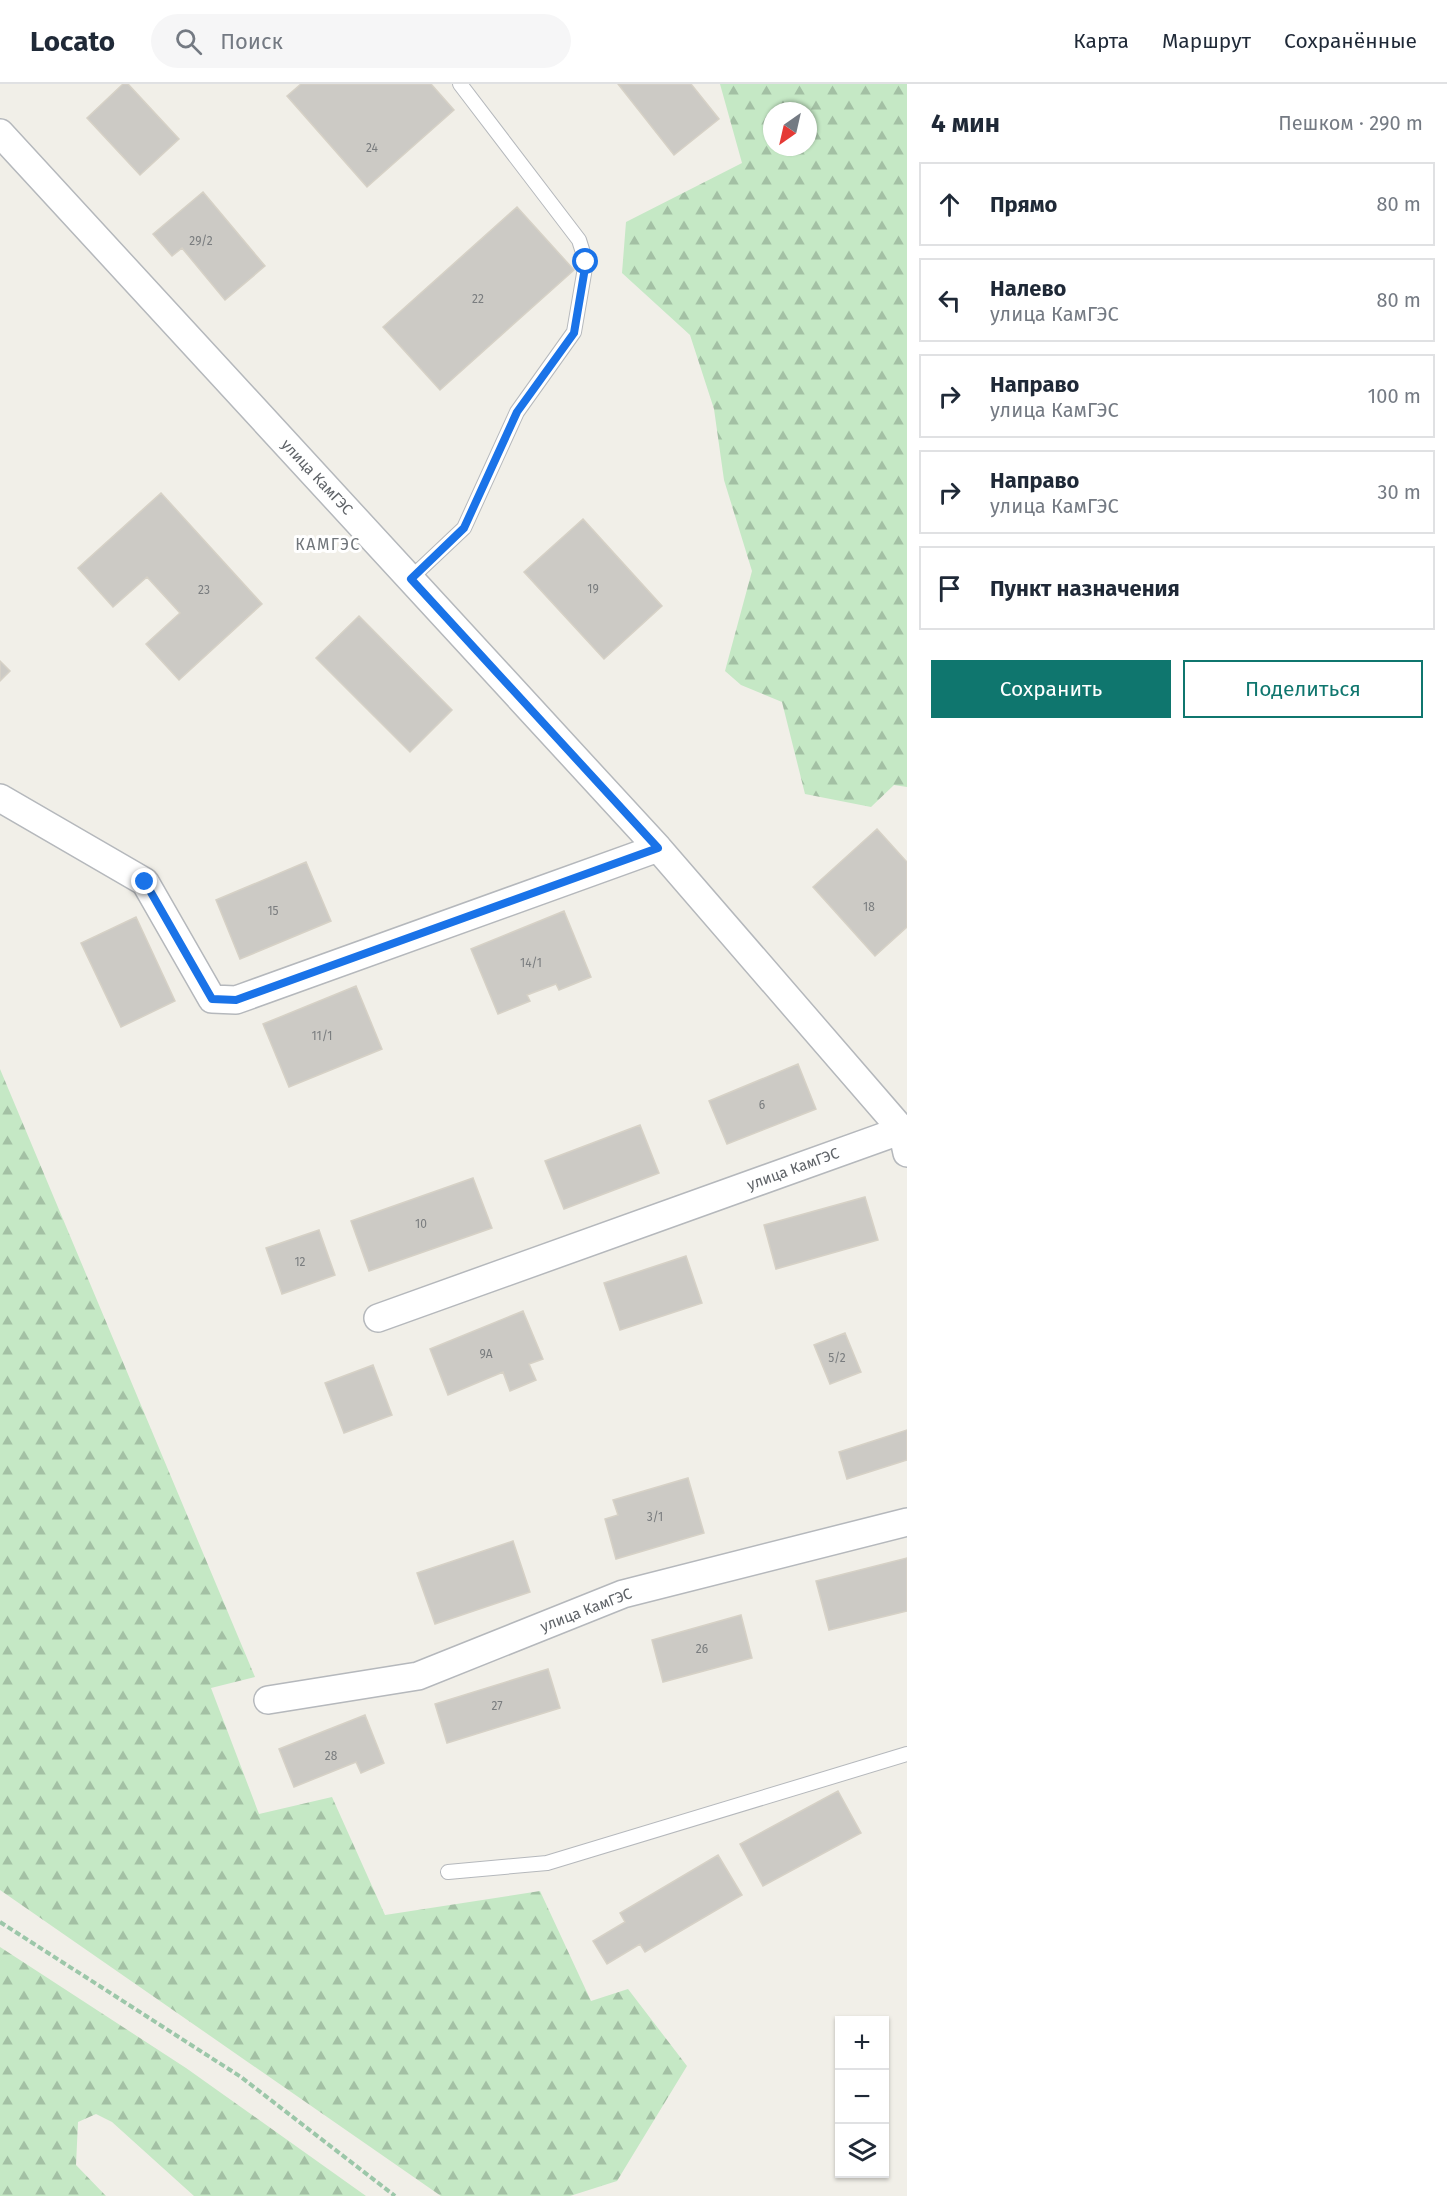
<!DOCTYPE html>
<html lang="ru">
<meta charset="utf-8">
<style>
body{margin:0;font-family:"Fira Sans",sans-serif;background:#f6f6f7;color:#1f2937}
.controls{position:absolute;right:18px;bottom:18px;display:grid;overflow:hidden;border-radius:0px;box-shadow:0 2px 4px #0004}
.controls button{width:54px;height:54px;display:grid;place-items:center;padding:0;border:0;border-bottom:2px solid #e0e1e3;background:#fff;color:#1f2937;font:30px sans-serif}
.compass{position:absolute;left:763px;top:18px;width:54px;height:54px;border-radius:50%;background:#fff;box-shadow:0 2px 4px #0004;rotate:214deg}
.stop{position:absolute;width:18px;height:18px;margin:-14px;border:4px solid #1a73e8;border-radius:50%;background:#fff}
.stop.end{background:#1a73e8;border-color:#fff;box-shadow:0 2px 6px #0008}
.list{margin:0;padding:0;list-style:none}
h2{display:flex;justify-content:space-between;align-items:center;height:78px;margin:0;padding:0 24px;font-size:26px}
h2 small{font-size:20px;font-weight:400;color:#747a83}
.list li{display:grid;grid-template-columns:39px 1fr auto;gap:18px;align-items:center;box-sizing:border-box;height:84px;margin:0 12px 12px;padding:0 12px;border:2px solid #e0e1e3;border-radius:0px}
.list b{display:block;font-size:22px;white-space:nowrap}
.list p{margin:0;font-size:20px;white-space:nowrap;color:#747a83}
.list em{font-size:20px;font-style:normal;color:#747a83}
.actions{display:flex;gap:12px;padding:18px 24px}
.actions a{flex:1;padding:14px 0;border:2px solid #0f766e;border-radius:0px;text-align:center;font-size:21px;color:#0f766e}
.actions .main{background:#0f766e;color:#fff}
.icon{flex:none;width:33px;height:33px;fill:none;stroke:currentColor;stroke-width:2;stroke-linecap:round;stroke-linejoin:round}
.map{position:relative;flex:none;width:907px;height:2112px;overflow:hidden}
header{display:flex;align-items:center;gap:36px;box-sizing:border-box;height:84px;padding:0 30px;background:#fff;border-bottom:2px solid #e0e1e3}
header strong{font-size:28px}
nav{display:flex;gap:33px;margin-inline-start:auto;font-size:21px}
.search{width:420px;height:54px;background:#f6f6f7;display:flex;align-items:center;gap:15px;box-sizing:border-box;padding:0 21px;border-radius:33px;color:#747a83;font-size:22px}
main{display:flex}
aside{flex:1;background:#fff}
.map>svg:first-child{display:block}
.forest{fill:url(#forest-firs);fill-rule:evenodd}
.building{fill:#cccac5;stroke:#d6d1c6;stroke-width:1.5}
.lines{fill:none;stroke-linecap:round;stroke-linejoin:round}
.service-casing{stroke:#b5b8bc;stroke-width:16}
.minor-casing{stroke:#b5b8bc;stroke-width:30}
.path{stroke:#9cc7a9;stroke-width:4;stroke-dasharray:6 3;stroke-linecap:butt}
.service{stroke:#fff;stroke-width:14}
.minor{stroke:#fff;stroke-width:27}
.route{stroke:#1a73e8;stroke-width:8}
.labels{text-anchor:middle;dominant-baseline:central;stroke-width:6;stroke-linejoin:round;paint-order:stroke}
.number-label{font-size:12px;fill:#7a7d7f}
.street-label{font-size:15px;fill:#5f6368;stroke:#fff}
.neighbourhood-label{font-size:16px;letter-spacing:1.5px;fill:#70757a;stroke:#fff}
</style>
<header>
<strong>Locato</strong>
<div class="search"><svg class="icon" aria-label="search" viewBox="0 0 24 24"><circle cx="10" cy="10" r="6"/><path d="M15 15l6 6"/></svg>Поиск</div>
<nav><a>Карта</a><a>Маршрут</a><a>Сохранённые</a></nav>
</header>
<main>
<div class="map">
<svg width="907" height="2112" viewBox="0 0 907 2112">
<defs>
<pattern id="forest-firs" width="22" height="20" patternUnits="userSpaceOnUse" patternTransform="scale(1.5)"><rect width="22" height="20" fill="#c5e8c5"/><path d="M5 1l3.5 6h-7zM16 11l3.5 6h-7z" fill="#a3c0a4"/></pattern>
</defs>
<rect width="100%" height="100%" fill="#f1efe8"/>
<path class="forest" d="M720 0H907V703L894 701 871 723 805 710 782 618 741 601 725 587 752 487 724 396 714 325 690 251 622 189 626 138 742 79ZM772 27H808V63H772Z
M0 985 255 1593 211 1604 259 1730 332 1713 385 1831 540 1807 591 1917 628 1905 687 1982 617 2097 570 2112H441L0 1806Z
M0 1863 186 1984 366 2112H194L112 2038 96 2030 78 2038 76 2081 106 2112H0Z"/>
<path class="building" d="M123 0H128L179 55 140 91 87 34Z
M301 0H431L454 26 367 103 287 12Z
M618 0H691L719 35 674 71Z
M203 108 265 182 225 216 182 164 172 172 153 150Z
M517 123 574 186 440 306 383 243Z
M161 409 262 520 179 596 146 560 180 529 147 493 113 523 78 484Z
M583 435 662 522 604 575 524 488Z
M359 532 452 626 410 668 316 574Z
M0 577 10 587 0 597Z
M877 745 907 778V843L875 872 813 803Z
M306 778 331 837 240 875 216 816Z
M564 827 591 893 559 906 556 900 527 911 530 917 498 930 471 865Z
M136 833 175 917 121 943 81 859Z
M356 902 382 965 289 1003 263 940Z
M798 980 816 1025 727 1060 709 1017Z
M640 1041 659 1089 564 1125 545 1077Z
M473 1094 492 1144 369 1187 351 1137Z
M865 1113 878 1156 776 1185 764 1141Z
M319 1146 335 1191 282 1210 266 1164Z
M686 1172 702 1219 620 1246 604 1199Z
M523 1227 543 1275 529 1280 536 1296 510 1307 503 1288 448 1311 430 1265Z
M845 1249 861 1288 830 1300 814 1261Z
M373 1281 392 1331 344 1349 325 1299Z
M907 1346V1376L847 1395 839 1368Z
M688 1394 704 1449 616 1475 605 1435 618 1431 613 1416Z
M513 1457 530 1508 435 1540 417 1489Z
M907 1474V1527L829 1546 816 1497Z
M741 1531 752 1574 663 1598 652 1556Z
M548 1585 560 1624 447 1659 435 1620Z
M365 1631 384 1679 361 1689 356 1678 294 1703 279 1665Z
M838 1707 861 1749 763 1802 740 1760Z
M718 1771 742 1811 645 1868 640 1860 607 1880 593 1857 625 1838 620 1829Z"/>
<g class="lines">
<g class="service-casing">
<path id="service" d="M410 495 464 444 517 328 574 248 586 178 579 156 460 0
M448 1788 547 1779 907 1670"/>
</g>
<g class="minor-casing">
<path id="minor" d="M0 49 658 764 902 1046 907 1069
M0 714 145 798 212 915 236 916 658 764
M378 1234 902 1046
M268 1616 418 1592 623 1510 907 1438"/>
</g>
<path class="path" d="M0 1838 241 1993 395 2112"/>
<use href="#service" class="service"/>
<use href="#minor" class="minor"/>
</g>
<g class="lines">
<path class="route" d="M145 798 212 915 236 916 658 764 411 495 464 444 517 328 574 249 586 178"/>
</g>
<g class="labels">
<g class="number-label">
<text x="372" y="64">24</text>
<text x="201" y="157">29/2</text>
<text x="478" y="215">22</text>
<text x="593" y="505">19</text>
<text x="204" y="506">23</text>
<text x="869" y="823">18</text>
<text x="273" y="827">15</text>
<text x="531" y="879">14/1</text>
<text x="322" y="952">11/1</text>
<text x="762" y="1021">6</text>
<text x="421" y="1140">10</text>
<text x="300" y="1178">12</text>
<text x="486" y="1270">9А</text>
<text x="837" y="1274">5/2</text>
<text x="655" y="1433">3/1</text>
<text x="702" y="1565">26</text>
<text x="497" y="1622">27</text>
<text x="331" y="1672">28</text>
</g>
<g class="street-label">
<text transform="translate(317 393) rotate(47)">улица КамГЭС</text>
<text transform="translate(793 1085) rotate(-20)">улица КамГЭС</text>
<text transform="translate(586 1526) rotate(-21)">улица КамГЭС</text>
</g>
<g class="neighbourhood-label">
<text x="328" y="460">КАМГЭС</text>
</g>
</g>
</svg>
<div class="controls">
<button>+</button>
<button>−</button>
<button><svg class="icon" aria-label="layers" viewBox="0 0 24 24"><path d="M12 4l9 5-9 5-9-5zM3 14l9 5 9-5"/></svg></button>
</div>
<svg class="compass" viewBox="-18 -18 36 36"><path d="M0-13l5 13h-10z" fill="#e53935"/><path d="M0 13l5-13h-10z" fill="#747a83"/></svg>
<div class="stop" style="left:586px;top:178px"></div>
<div class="stop end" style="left:145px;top:798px"></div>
</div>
<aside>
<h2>4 мин<small>Пешком · 290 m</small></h2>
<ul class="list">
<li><svg class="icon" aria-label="ahead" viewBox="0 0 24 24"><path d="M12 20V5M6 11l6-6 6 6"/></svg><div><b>Прямо</b></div><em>80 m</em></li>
<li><svg class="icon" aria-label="left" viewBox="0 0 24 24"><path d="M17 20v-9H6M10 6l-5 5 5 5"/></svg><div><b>Налево</b><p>улица КамГЭС</p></div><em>80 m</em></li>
<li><svg class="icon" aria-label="right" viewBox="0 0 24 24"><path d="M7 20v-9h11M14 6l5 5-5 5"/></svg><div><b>Направо</b><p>улица КамГЭС</p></div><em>100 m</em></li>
<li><svg class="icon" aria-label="right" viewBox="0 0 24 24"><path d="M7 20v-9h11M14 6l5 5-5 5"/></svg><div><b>Направо</b><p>улица КамГЭС</p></div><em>30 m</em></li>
<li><svg class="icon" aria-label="arrive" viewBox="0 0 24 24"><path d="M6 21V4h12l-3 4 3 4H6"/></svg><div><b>Пункт назначения</b></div></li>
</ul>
<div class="actions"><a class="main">Сохранить</a><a>Поделиться</a></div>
</aside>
</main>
